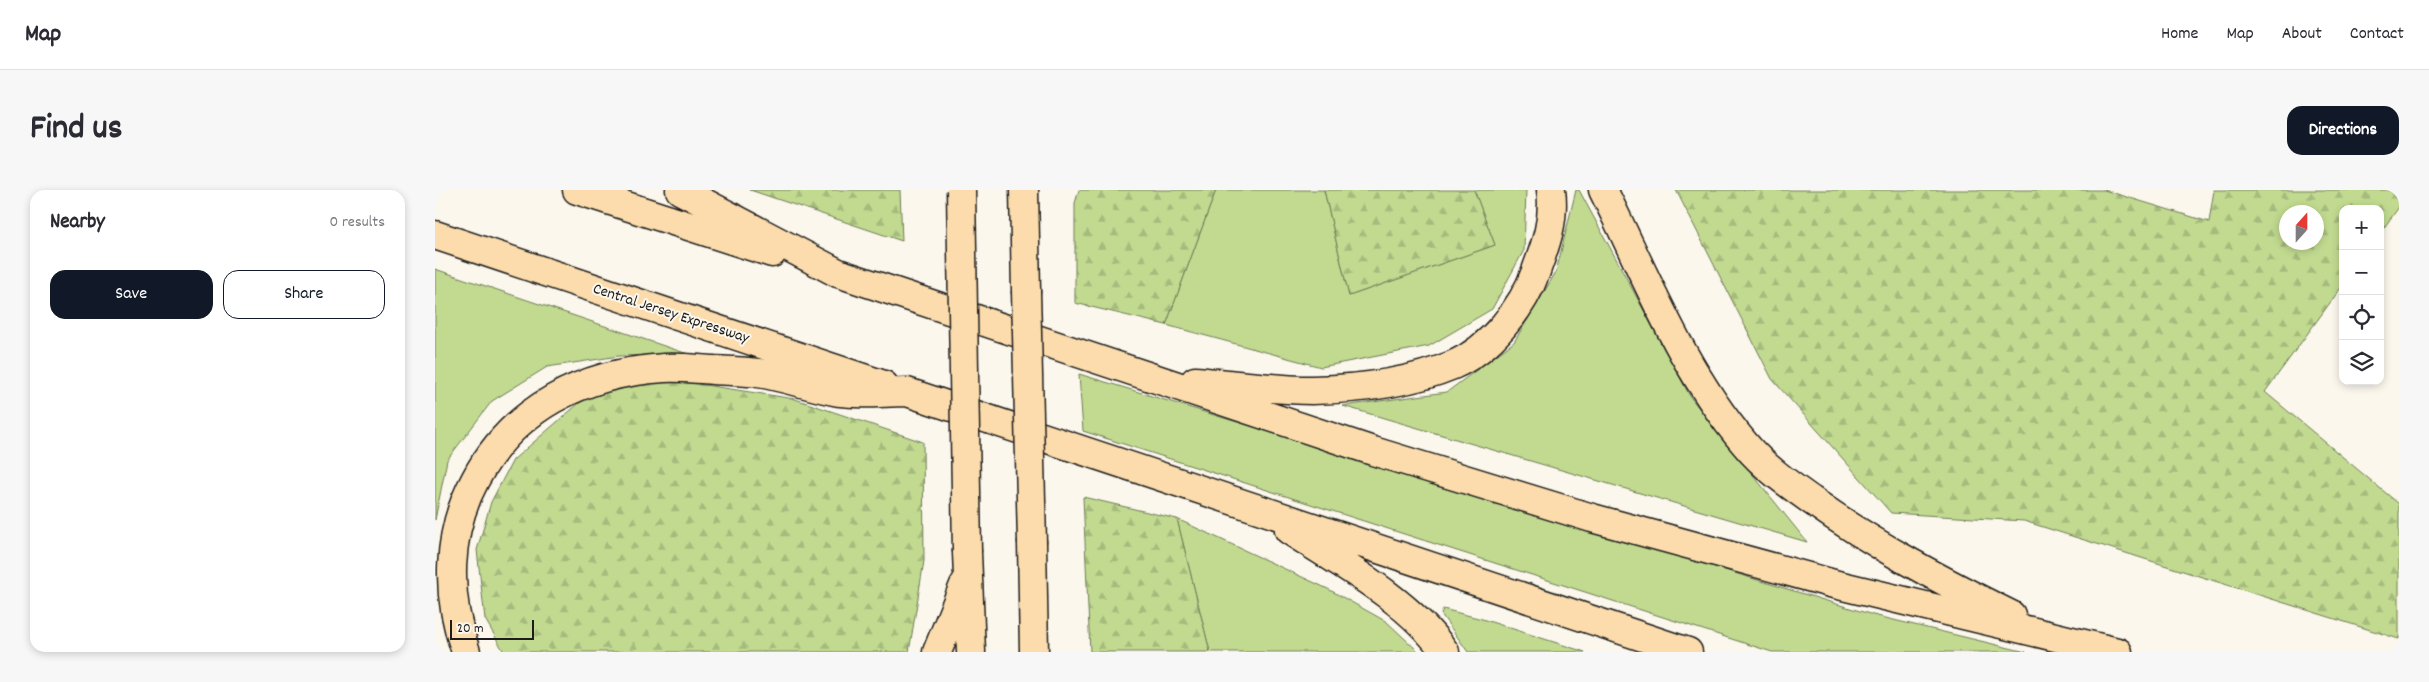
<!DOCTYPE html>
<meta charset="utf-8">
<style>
body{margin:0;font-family:Dekko,sans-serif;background:#f7f7f7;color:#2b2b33}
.controls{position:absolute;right:15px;top:15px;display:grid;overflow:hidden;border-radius:10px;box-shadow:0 2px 8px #0003}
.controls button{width:45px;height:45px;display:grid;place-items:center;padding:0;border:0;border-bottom:1px solid #e1e1e2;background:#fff;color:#2b2b33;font:25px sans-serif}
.compass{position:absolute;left:1844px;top:15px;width:45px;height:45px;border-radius:50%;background:#fff;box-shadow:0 2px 8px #0003;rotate:21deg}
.scale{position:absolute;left:15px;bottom:12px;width:84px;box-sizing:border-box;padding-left:5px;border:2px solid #1c1c1c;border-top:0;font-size:14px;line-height:18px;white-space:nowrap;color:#1c1c1c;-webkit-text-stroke:4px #fbf7ec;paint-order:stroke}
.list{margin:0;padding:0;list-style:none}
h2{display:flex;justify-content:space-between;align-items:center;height:65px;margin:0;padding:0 20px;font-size:21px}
h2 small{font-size:16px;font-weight:400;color:#7c7c81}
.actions{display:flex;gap:10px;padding:15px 20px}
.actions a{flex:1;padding:11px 0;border:1px solid #111827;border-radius:15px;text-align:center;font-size:18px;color:#111827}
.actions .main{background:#111827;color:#fff}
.icon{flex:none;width:28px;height:28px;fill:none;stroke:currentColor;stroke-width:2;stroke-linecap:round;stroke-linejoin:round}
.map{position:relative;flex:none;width:1964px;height:462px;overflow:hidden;border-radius:15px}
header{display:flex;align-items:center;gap:30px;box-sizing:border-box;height:70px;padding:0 25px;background:#fff;border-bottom:1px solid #e1e1e2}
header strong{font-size:24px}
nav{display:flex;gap:28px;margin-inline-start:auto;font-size:18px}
.intro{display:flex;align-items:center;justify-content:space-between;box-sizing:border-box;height:120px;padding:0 30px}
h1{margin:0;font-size:35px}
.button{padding:12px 22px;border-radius:15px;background:#111827;color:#fff;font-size:18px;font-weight:700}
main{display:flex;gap:30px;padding:0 30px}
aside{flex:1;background:#fff;border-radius:15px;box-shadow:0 2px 8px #0003}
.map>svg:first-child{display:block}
.grass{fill:#c1da90;stroke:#6e7b56}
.forest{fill:url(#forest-firs);stroke:#6e7b56;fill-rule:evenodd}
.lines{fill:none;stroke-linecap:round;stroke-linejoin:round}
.highway-casing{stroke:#1c1c1c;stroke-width:31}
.highway{stroke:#fcdcac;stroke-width:28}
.highway-bridge-casing{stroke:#1c1c1c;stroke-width:31;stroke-linecap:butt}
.highway-bridge{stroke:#fcdcac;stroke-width:28}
.labels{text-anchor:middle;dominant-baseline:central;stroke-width:4;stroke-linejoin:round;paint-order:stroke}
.street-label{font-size:16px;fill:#1c1c1c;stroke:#fbf7ec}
</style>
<header>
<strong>Map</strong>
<nav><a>Home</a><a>Map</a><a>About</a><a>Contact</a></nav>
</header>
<div class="intro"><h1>Find us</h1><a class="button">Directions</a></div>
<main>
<aside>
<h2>Nearby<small>0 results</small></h2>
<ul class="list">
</ul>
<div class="actions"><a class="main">Save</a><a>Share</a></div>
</aside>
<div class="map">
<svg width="1964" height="462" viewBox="0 0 1964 462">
<defs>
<pattern id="forest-firs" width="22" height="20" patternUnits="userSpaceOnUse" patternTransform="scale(1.25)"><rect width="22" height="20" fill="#c1da90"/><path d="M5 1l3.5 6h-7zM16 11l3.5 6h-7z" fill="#a5ba7c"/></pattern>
</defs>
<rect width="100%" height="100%" fill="#fbf7ec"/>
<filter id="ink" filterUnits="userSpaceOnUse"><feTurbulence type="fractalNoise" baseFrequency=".02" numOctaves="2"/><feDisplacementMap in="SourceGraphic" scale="10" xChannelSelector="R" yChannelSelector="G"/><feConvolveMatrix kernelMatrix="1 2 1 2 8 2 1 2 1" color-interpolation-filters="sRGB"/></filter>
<g filter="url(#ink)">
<path class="grass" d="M781 0H889L914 106 1060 55 1039 0H1091L1089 60 1057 119 994 156 886 177 731 135Z
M1141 0H1144L1256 208 1372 352 908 216 1012 202 1079 152 1121 82Z
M0 79 253 164 184 166 112 177 57 211 12 270 0 330Z
M644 184 1438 425 1591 462H1337L648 241Z
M742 329 893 399 952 432 984 462H775Z
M1008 419 1047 429 1150 462H1033L1006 424Z"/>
<path class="forest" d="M314 0H465L467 51 315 0Z
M644 0H781L731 135 640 113V13Z
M889 0H1039L1060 55 914 106Z
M1241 0H1669L1774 32 1779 0H1964V17L1945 43V19H1908V95L1830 202 1964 314V449L1589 331 1456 323 1337 189ZM1882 22V52H1852V22Z
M218 187 360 209 488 252 489 371 474 462H69L50 429 42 360 56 312 78 270 150 208Z
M648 307 742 329 775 462H655Z"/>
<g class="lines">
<g class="highway-casing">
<path id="highway" d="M142 0 337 63
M245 0 403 83 938 261 1157 328 1399 394 1683 462
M589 0 591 101
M1168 0C1211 86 1247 180 1310 254 1329 277 1352 293 1376 310 1439 355 1507 391 1576 425
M0 45 449 195
M760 191C798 194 838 200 877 200 923 199 975 193 1018 175 1055 159 1088 118 1101 81 1111 54 1120 29 1116 0
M854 340C906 374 974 410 1010 462
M597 353 599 462
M532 362 536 462
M31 462C11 406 11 344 40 290 78 218 148 183 229 178 245 177 262 179 278 180 293 181 308 181 323 183 350 187 377 197 404 202 426 205 450 202 472 202L1253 462
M502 462 529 395"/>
</g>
<use href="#highway" class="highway"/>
<g class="highway-bridge-casing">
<path id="highway-bridge" d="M526 0 532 362
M591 101 597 353"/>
</g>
<use href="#highway-bridge" class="highway-bridge"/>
</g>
</g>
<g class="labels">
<g class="street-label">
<text transform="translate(236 124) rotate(18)">Central Jersey Expressway</text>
</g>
</g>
</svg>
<div class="controls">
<button>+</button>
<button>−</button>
<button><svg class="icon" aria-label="locate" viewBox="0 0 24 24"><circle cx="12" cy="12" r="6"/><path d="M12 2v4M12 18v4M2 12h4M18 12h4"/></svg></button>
<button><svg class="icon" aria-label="layers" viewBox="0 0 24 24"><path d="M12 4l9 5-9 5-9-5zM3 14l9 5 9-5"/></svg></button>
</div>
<svg class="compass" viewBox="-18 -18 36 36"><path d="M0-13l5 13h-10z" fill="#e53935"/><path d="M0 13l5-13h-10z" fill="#7c7c81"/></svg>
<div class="scale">20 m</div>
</div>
</main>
